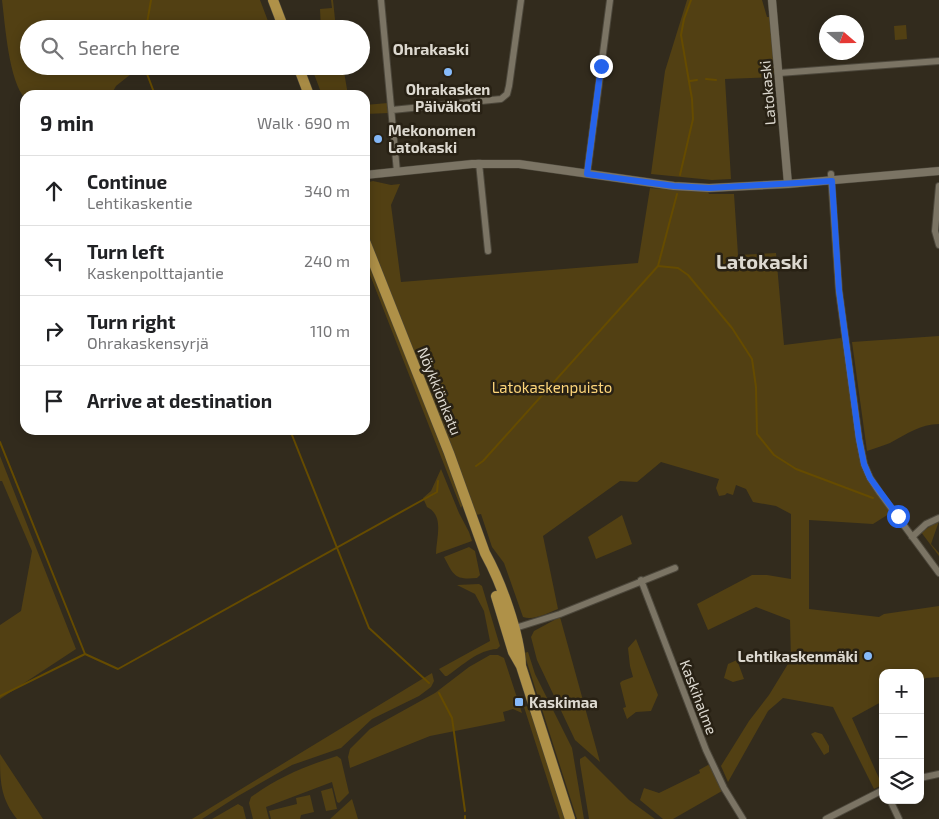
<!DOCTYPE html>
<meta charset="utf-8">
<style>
body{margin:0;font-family:"Exo 2",sans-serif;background:#f2f2f2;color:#202124}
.controls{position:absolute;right:15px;bottom:15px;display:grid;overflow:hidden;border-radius:10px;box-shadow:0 2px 12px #0003}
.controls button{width:45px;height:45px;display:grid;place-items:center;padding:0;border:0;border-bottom:1px solid #e0e0e0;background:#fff;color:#202124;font:25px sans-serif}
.compass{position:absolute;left:819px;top:15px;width:45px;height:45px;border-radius:50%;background:#fff;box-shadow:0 2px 12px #0003;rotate:110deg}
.stop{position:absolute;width:15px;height:15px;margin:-11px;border:4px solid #2563eb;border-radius:50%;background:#fff}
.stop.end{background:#2563eb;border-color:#fff;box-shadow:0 1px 5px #0008}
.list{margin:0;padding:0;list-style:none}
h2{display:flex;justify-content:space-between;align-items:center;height:65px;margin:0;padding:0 20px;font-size:21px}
h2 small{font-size:16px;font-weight:400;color:#757577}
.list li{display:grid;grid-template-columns:32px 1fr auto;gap:15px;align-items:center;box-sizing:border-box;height:70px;padding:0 20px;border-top:1px solid #e0e0e0}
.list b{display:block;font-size:19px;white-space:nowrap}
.list p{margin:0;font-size:16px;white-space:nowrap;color:#757577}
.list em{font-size:16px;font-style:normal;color:#757577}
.icon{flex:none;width:28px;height:28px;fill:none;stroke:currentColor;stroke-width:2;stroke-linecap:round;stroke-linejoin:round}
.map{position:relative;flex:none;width:939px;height:819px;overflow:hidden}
.search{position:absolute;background:#fff;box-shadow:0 2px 12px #0003;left:20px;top:20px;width:350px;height:55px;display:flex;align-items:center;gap:12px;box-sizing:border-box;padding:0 18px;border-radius:28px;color:#757577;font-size:19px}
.panel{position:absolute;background:#fff;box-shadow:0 2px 12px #0003;left:20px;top:90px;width:350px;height:345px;border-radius:15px}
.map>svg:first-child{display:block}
.green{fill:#524013}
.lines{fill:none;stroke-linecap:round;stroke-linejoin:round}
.stream{stroke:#654b00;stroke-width:2}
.minor-casing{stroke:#4c473b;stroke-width:8}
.tertiary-casing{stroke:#4c473b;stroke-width:9}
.primary-casing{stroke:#4c473b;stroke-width:11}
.minor{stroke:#7b7464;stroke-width:6}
.tertiary{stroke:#7b7464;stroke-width:8}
.primary{stroke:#af9148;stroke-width:10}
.route{stroke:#2563eb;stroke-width:6}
.poi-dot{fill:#87bbfb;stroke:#282114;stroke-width:2}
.labels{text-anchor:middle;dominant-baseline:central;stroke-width:5;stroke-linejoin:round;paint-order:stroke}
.poi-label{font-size:15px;font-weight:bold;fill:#ddd9d0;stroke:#282114;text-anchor:start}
.street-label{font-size:15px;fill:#ddd9d0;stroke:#282114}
.park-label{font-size:15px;fill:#fdd57a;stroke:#282114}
.neighbourhood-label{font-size:16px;font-weight:bold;fill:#ddd9d0;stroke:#282114}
.district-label{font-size:20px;font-weight:bold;fill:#ddd9d0;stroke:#282114}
</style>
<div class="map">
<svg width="939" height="819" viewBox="0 0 939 819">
<rect width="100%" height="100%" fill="#322b1d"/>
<path class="green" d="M2 0H260L271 29H29V66H141L116 86 111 95H25V98C9 82 5 24 2 0Z
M331 0H333L336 29H321L320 9 332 8Z
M687 0H762L767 17H770L776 77 725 79 731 179 712 180 651 174 665 71Z
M906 25 907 39 895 40 894 26Z
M311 66H343L348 95H322Z
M388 103 389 113 365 114V105Z
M373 181 391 185 400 184 391 205 401 282 638 263 650 188 708 192 709 194H734L738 255 776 253 784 345 841 338 845 351 857 446 861 462 892 512 873 524 809 520V609L879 617 884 614 939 606V677L926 678 920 681V673H883V701L852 718 882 785 874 789 833 707 783 698 768 711 728 782 721 766 749 721 769 695 791 659 790 620 756 607 708 630 697 604 752 575H767L791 579V514L776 506 753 502 746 489 736 485 733 495 727 493 725 495 719 496 716 488 719 479 661 462 637 482 620 481 543 536 558 609C548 613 533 621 523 617L504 563 492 547 481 514 476 515 365 227V183Z
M365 250 463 504 461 508 365 262Z
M939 336V424C920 424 907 434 890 443 883 446 875 448 867 451L852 342Z
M0 456 76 649 0 699V625L21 611 32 551 2 481H0Z
M441 469 459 513 469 532 472 541 436 554C436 538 445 516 427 507L423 498 431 491Z
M622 515 632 544 596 559 588 537Z
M939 521 931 544 939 553V556L921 532Z
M469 547 475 551 480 575 477 578C455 580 454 576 444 557Z
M479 584 482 586 500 646 497 649C478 650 463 665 447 676H445L439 669 490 641 484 611 475 594 457 585Z
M560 617 600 762 575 740 537 660 531 637 534 631Z
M636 639 658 695 651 711 636 712 627 719 623 708 626 707 620 683 622 681 633 677 630 666 628 648Z
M528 652 535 674 572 748 584 819H577L524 653Z
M490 655H498L504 658 522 713 513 709 503 712 505 721 430 736 350 768 348 757 350 749 370 729 435 693 469 667Z
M737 660 744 679 733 682 724 678 728 664Z
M432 673 434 681 431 687 419 696 372 719 341 748 292 765 238 796 202 819H192Z
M527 706 534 720 565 819H560L524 707Z
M815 732 822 734 829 746V752L824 755 811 734Z
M0 754 43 819H17C0 798 0 780 0 754Z
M337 756 341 759 349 793 339 803 337 802 332 782 266 807 269 819H253L249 803 251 797C279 777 305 766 337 756Z
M585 756 629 800 655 819H589L580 763V759Z
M708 765 714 766 722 791 673 819H663L640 800 644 788 659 793 700 773 699 770Z
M332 788 337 809 326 811 321 791Z
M310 795 314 812 301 815 300 819H271L269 811 297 804 296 798Z
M352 799 358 819H330Z
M238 804 243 807 246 819H212Z"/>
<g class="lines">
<path class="stream" d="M146 29 151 0
M144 66 155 95
M706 79 716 80
M690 81 697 80
M680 175 693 119 692 99 681 35 684 19 691 0
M658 266 678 268 688 275 732 328 752 359 756 387 757 434 774 455 796 469 873 498
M290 430 369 628 429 683
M0 442 85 654 118 669 437 492 438 481
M476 466 483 461 658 266 677 194
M439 693 452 718 465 811
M0 696 85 654
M465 819V816"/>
<g class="minor-casing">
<path id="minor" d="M381 0 397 172
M779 73 939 61
M392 110 501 99 507 94 509 86 521 0
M479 163 488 251
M587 174 610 0
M831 174 839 291 859 439 864 464 870 478 880 493 939 573
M939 186 935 231 939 245
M912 537 926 524 939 518
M641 580 706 750 724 788 743 819
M512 629 560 614 675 568
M920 778 939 774
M890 800 899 819
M826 819 883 790"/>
</g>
<g class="tertiary-casing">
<path id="tertiary" d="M772 0 788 184
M365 175 472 164H519L674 186 709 188 788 184 939 171"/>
</g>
<g class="primary-casing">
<path id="primary" d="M273 0 284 29
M298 66 309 95
M365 241 449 453 485 553C501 582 520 634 521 666
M496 596 513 652 521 666 570 819"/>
</g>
<use href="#minor" class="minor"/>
<use href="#tertiary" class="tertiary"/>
<use href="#primary" class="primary"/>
</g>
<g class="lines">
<path class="route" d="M601 66 587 174 674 186 709 188 832 181 839 290 859 439 864 464 870 478 898 516"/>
</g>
<g class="poi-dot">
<circle cx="448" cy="72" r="5"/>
<circle cx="378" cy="139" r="5"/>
<circle cx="868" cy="656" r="5"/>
<rect x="514" y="697" width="10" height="10" rx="2.5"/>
</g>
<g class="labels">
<g class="poi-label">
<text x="448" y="89" text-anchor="middle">Ohrakasken<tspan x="448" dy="17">Päiväkoti</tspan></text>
<text x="388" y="130">Mekonomen<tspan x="388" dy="17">Latokaski</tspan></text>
<text x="858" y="656" text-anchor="end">Lehtikaskenmäki</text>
<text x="529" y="702">Kaskimaa</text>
</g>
<g class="street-label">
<text transform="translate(767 93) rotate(-95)">Latokaski</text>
<text transform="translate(440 391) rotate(68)">Nöykkiönkatu</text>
<text transform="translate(699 697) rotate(69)">Kaskihalme</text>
</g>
<g class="park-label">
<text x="552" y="387">Latokaskenpuisto</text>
</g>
<g class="neighbourhood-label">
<text x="431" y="48">Ohrakaski</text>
</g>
<g class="district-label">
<text x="762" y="261">Latokaski</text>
</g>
</g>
</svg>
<div class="controls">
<button>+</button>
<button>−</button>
<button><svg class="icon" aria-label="layers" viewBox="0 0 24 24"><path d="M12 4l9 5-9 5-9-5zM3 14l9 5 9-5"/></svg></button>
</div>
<svg class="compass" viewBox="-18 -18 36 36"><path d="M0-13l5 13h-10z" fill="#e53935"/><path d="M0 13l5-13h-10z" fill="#757577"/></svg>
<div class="stop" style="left:898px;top:516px"></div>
<div class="stop end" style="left:601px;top:66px"></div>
<div class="search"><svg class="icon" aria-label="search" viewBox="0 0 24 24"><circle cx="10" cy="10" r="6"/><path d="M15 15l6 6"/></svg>Search here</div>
<section class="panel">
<h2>9 min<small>Walk · 690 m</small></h2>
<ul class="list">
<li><svg class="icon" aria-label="ahead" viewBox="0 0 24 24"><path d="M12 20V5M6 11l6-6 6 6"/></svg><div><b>Continue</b><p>Lehtikaskentie</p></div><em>340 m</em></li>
<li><svg class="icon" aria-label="left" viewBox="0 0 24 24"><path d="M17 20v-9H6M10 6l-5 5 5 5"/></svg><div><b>Turn left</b><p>Kaskenpolttajantie</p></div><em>240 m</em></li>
<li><svg class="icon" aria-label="right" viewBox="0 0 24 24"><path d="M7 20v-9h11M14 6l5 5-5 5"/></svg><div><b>Turn right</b><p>Ohrakaskensyrjä</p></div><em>110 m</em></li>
<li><svg class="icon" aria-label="arrive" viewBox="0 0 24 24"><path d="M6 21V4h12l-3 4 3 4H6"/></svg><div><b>Arrive at destination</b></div></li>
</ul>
</section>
</div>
